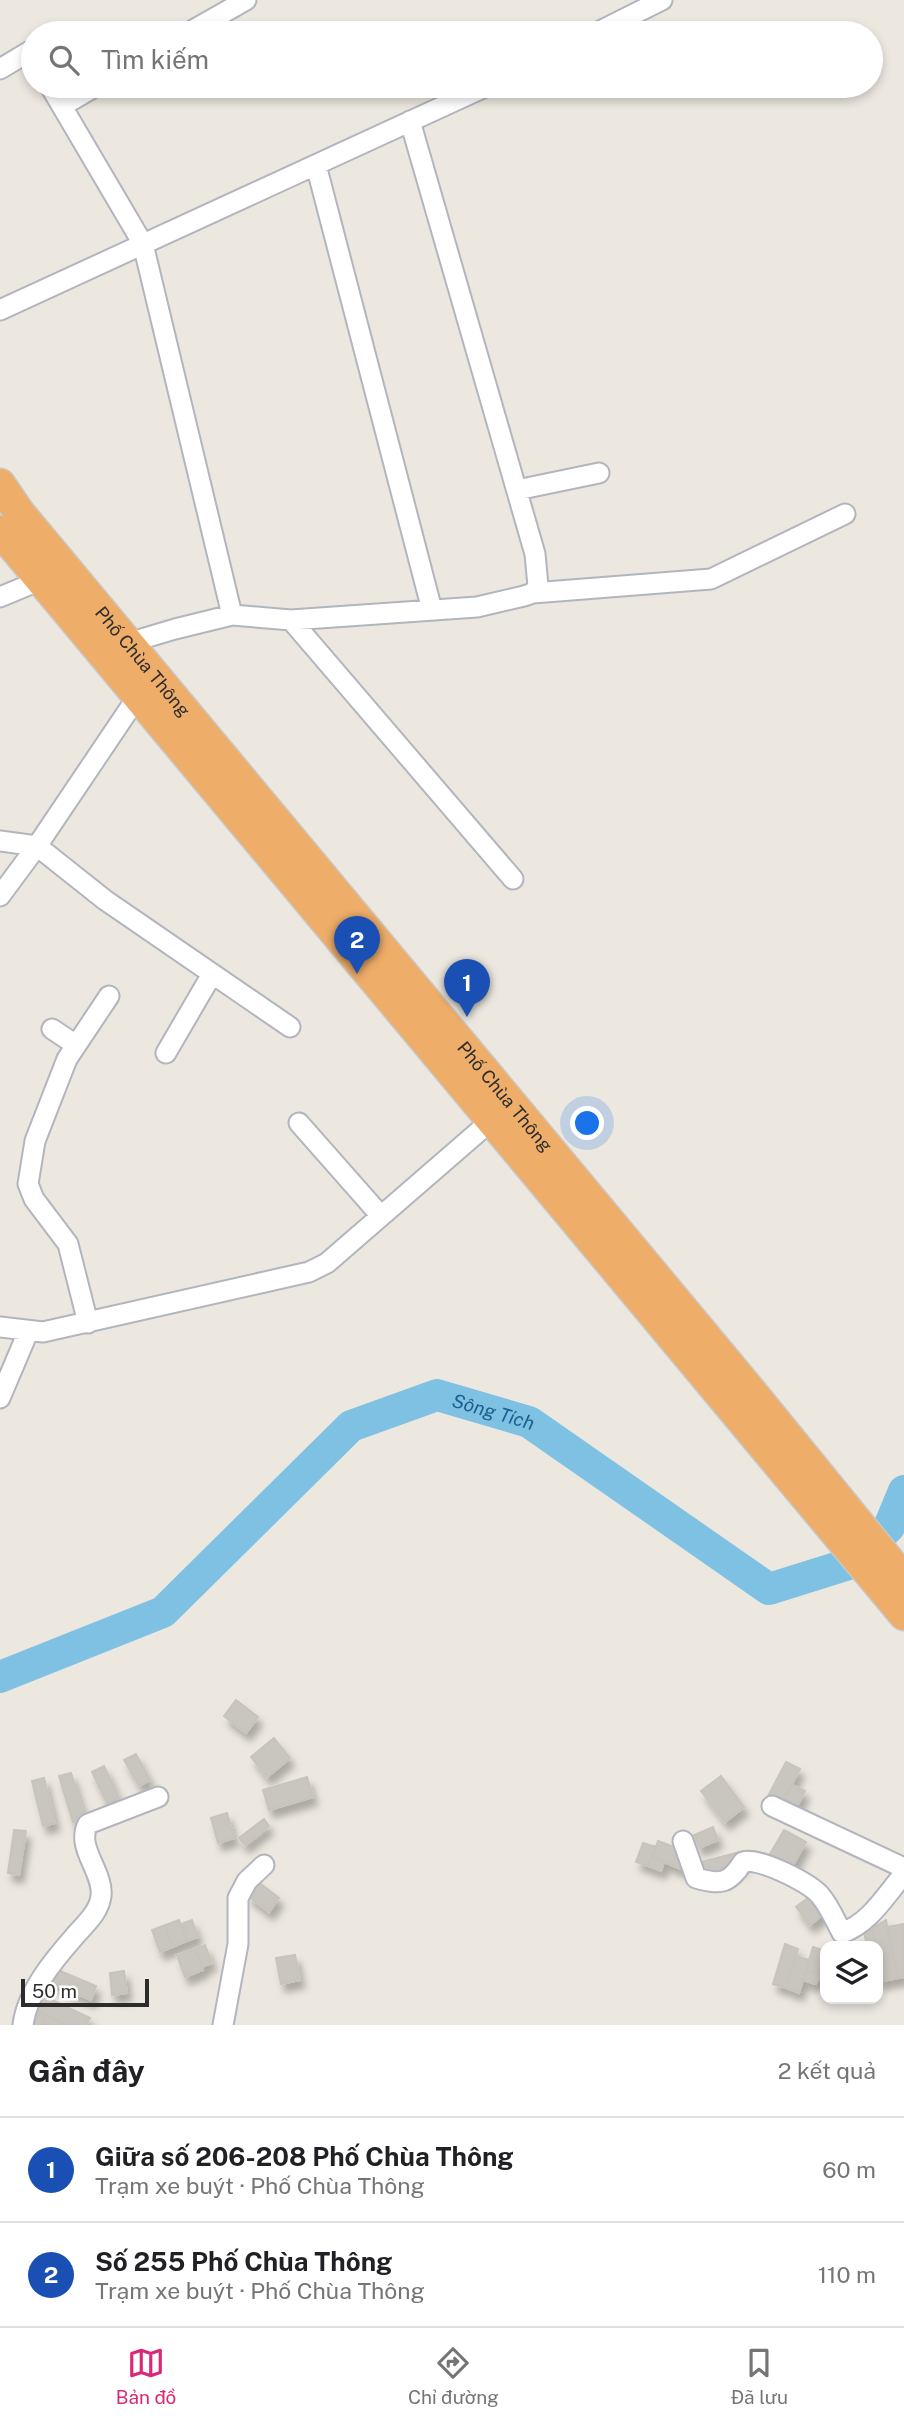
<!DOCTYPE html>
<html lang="vi">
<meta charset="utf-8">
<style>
body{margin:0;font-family:"Public Sans",sans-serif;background:#f2f2f2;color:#202124}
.controls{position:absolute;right:21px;bottom:21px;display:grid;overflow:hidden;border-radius:14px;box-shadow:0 4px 10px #0003}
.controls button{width:63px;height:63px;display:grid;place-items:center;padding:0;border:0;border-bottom:2px solid #e0e0e0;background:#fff;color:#202124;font:35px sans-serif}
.scale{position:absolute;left:21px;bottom:18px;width:128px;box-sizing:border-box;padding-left:7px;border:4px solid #2c2c2c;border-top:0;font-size:19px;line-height:24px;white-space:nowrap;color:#2c2c2c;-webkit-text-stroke:5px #fff;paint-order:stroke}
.you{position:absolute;left:588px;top:1124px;width:24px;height:24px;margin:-18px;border:5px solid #fff;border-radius:50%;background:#1a73e8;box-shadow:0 0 0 10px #1a73e833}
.badge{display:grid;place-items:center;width:46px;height:46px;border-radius:50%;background:#db2777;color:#fff;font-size:23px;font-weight:700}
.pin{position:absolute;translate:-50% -58px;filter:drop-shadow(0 2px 4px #0008)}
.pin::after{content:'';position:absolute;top:37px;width:24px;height:21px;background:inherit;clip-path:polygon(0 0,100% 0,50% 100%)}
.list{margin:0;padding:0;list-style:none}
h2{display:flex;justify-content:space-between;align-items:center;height:91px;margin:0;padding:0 28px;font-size:30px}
h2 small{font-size:23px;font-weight:400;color:#757577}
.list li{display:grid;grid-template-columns:46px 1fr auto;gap:21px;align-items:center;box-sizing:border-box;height:105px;padding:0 28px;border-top:2px solid #e0e0e0}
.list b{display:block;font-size:26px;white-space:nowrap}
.list p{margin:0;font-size:23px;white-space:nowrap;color:#757577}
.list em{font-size:23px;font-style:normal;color:#757577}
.icon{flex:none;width:38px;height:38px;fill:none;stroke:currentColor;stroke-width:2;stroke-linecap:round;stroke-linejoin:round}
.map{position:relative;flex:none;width:904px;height:2025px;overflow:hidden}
.search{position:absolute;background:#fff;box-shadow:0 4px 10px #0003;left:21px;right:21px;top:21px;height:77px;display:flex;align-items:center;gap:18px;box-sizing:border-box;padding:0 24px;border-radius:38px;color:#757577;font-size:26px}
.sheet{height:301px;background:#fff}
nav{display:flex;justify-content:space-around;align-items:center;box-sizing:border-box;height:98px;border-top:2px solid #e0e0e0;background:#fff;font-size:19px;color:#757577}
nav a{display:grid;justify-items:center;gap:4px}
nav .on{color:#db2777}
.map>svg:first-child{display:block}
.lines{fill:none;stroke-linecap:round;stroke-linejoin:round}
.river{stroke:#7ec1e3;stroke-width:32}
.building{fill:#c8c6be;stroke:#c8c4ba;stroke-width:2;filter:url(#shadow)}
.minor-casing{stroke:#b3b5be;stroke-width:23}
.highway-casing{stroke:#c8c8c8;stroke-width:33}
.minor{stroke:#fff;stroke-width:19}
.highway{stroke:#eead69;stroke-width:30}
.labels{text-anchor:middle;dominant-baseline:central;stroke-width:6;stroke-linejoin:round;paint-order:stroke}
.street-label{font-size:18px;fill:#2c2c2c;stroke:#fff}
.water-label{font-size:19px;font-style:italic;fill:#1b6091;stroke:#fff}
</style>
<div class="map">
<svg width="904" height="2025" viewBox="0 0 904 2025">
<defs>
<filter id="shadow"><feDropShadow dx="4.5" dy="8" stdDeviation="3.5" flood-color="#0004"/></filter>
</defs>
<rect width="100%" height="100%" fill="#ece8e0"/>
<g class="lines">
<path class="river" id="s1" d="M0 1677 163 1612 351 1426 437 1395 529 1422 769 1589 852 1563 889 1527 904 1491"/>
</g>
<path class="building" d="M236 1700 258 1717 246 1733 224 1716Z
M274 1738 290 1758 267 1777 251 1757Z
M136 1754 150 1780 139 1786 124 1760Z
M786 1762 800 1769 781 1805 767 1798Z
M104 1766 119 1798 107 1803 92 1772Z
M71 1773 85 1818 73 1822 59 1776Z
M721 1776 744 1807 725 1822 701 1791Z
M307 1777 313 1797 269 1810 263 1790Z
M44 1778 55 1823 43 1826 32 1781Z
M792 1785 805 1791 794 1812 781 1805Z
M227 1813 234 1838 218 1843 211 1818Z
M264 1819 269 1826 245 1845 239 1838Z
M713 1827 718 1840 699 1848 694 1835Z
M14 1830 26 1831 19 1875 8 1873Z
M784 1830 806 1842 792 1867 770 1854Z
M658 1841 690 1853 683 1870 652 1857Z
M643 1843 656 1847 648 1866 636 1862Z
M740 1852 743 1865 704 1874 701 1862Z
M652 1857 664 1862 661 1871 648 1866Z
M257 1881 279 1898 269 1912 247 1895Z
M813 1894 827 1911 810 1925 796 1907Z
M179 1920 187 1941 173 1947 165 1925Z
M192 1920 198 1937 187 1941 181 1924Z
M886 1920 898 1978 883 1981 878 1946H876L872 1928Z
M904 1924V1977L898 1978 887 1927Z
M165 1925 173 1947 160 1952 152 1930Z
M872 1928 876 1946H867L864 1932Z
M785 1944 798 1949 786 1988 773 1984Z
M205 1945 212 1963 202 1967 195 1949Z
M813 1947 825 1951 820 1975 806 1970Z
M195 1949 203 1970 185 1977 177 1955Z
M295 1955 300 1980 281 1984 276 1958Z
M878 1955 883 1981 878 1982Z
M796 1956 809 1960 799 1993 786 1988Z
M53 1968 96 1986 91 2000 47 1982Z
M806 1970 820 1975 816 1984 803 1980Z
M124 1971 127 1993 112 1995 110 1973Z
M35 1992 90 2018 86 2025H67L28 2006Z
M39 2012 46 2015 42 2025H33Z
M46 2015 67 2025H50L43 2022Z"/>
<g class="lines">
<g class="minor-casing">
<path id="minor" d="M188 33 246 0
M596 33 662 0
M0 69 30 51 33 56
M50 86 143 244 232 615
M62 106 96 86
M316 165 432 610
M0 310 487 86
M517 490 599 473
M533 593 711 579 845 514
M0 597 41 580
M291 620 513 879
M128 643 175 629 232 615 291 620 477 607 524 596 533 593 538 586 535 554 410 121
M0 841 37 846 105 900 290 1027
M0 896 37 846 138 696
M52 1029 76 1045
M166 1053 212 974
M299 1123 381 1216
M88 1323 68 1244 34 1199 28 1184 35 1141 67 1059 109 996
M0 1327 43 1332 309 1272 327 1263 492 1120
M0 1398 28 1332
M772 1806 904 1868
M683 1841 696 1878C721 1885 729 1884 743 1862 759 1857 807 1882 819 1894 829 1905 835 1920 842 1933 870 1923 885 1896 904 1874
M23 2025C27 1992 53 1961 74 1937 84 1925 99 1913 101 1896 104 1872 75 1847 88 1824L158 1797
M223 2025 238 1944V1898L247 1881 264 1865"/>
</g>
<g class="highway-casing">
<g id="highway">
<path id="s2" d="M0 484 19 512 751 1391 904 1579"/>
<path d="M0 531 904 1615"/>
</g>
</g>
<use href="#minor" class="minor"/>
<use href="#highway" class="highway"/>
</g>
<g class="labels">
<g class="street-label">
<text stroke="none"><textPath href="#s2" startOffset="228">Phố Chùa Thông</textPath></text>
<text stroke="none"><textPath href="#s2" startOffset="794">Phố Chùa Thông</textPath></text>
</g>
<g class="water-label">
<text stroke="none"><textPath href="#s1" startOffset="590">Sông Tích</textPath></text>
</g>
</g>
</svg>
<div class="controls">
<button><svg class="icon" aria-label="layers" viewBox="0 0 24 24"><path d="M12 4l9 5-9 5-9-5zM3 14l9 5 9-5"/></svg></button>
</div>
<div class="scale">50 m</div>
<div class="you"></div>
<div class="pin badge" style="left:467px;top:1017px;background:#1a4fb4">1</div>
<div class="pin badge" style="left:357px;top:974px;background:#1a4fb4">2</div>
<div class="search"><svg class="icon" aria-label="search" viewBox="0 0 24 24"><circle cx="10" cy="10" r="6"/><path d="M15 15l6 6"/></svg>Tìm kiếm</div>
</div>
<section class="sheet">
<h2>Gần đây<small>2 kết quả</small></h2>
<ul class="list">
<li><span class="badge" style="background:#1a4fb4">1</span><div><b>Giữa số 206-208 Phố Chùa Thông</b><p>Trạm xe buýt · Phố Chùa Thông</p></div><em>60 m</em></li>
<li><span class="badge" style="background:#1a4fb4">2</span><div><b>Số 255 Phố Chùa Thông</b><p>Trạm xe buýt · Phố Chùa Thông</p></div><em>110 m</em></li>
</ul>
</section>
<nav>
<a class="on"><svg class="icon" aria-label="map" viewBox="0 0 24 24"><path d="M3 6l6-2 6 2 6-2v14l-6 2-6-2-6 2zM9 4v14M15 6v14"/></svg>Bản đồ</a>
<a><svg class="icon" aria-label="directions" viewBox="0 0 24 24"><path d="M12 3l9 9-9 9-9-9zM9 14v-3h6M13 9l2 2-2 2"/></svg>Chỉ đường</a>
<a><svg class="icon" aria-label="saved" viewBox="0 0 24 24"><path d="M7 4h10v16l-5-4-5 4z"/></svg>Đã lưu</a>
</nav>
